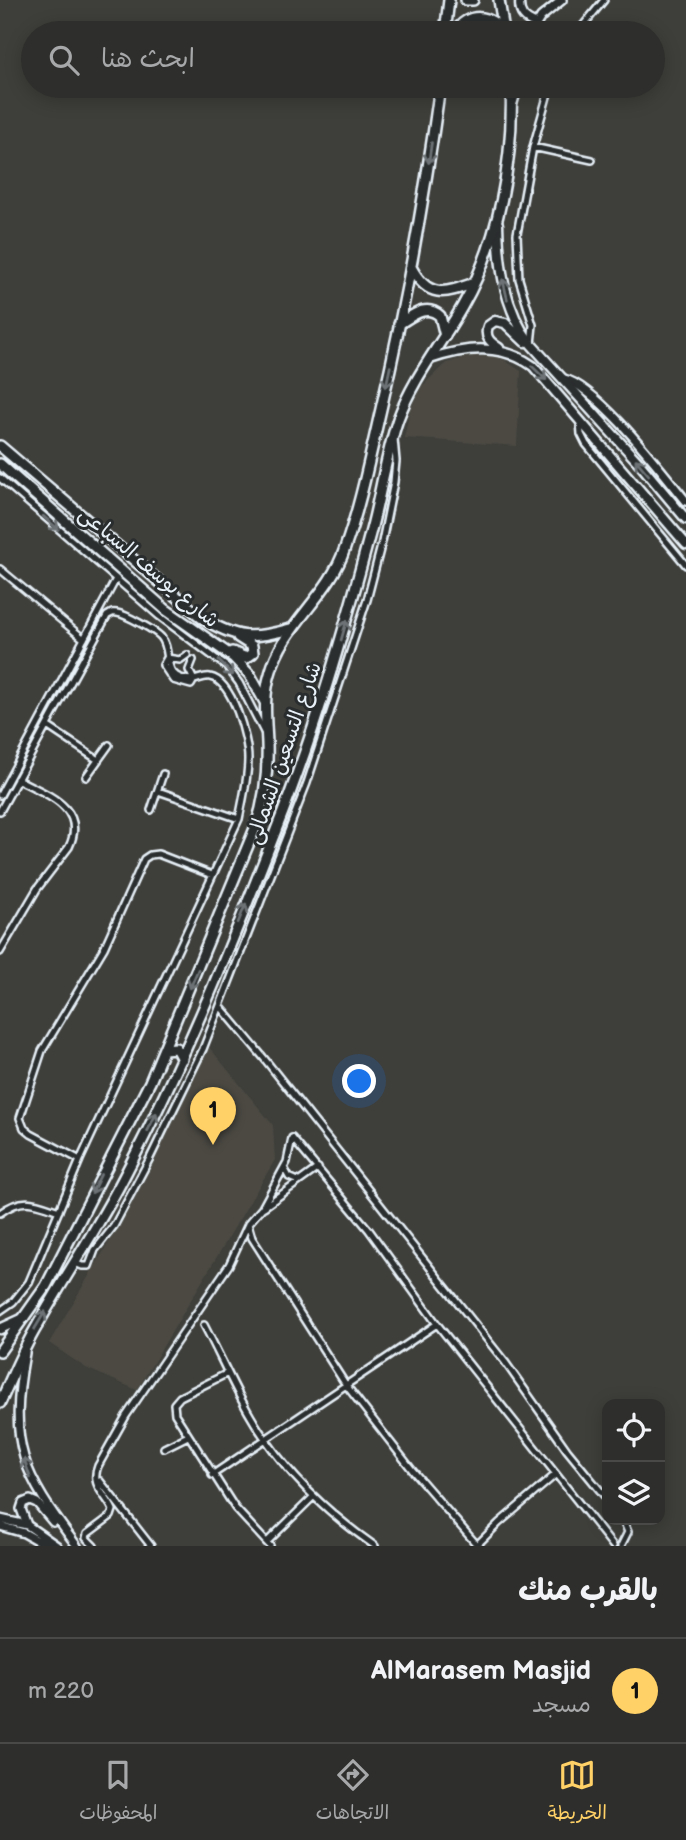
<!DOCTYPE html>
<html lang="ar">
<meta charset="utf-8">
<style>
body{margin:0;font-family:"Balsamiq Sans","Playpen Sans Arabic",sans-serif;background:#3a3a38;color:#f1f3f6;direction:rtl}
.controls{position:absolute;right:21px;bottom:21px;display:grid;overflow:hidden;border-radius:14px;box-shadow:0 4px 18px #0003}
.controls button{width:63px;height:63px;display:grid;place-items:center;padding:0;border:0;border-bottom:2px solid #494a48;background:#2e2e2c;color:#f1f3f6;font:35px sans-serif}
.you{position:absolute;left:360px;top:1082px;width:24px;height:24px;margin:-18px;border:5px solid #fff;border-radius:50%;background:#1a73e8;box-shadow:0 0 0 10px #1a73e833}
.badge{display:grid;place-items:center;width:46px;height:46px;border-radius:50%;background:#ffd166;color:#111;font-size:23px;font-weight:700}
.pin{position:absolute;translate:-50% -58px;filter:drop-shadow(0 2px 4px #0008)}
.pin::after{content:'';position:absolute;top:37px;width:24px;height:21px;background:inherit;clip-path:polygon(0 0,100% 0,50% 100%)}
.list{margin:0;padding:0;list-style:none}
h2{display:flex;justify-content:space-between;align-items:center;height:91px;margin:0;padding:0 28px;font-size:30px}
h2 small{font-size:23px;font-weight:400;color:#a7a8a9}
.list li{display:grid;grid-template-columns:46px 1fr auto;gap:21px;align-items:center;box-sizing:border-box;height:105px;padding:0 28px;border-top:2px solid #494a48}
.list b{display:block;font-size:26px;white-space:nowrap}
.list p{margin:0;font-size:23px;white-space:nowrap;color:#a7a8a9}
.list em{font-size:23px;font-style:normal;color:#a7a8a9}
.icon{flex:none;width:38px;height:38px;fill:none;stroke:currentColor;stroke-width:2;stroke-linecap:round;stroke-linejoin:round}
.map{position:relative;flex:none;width:686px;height:1546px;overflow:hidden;direction:ltr}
.search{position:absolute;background:#2e2e2c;box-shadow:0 4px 18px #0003;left:21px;right:21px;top:21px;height:77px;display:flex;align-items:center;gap:18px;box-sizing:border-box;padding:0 24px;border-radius:38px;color:#a7a8a9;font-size:26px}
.sheet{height:196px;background:#2e2e2c}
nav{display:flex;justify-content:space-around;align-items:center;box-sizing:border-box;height:98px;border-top:2px solid #494a48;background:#2e2e2c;font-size:19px;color:#a7a8a9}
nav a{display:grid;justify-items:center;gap:4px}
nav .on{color:#ffd166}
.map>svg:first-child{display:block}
.built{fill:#4c4a42}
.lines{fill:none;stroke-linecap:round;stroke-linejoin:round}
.minor-casing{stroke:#e8f1f8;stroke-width:10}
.tertiary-casing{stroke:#e8f1f8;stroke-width:12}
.secondary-casing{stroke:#e8f1f8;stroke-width:13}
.primary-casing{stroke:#e8f1f8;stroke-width:14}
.minor{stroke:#2a2d2e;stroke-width:5}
.tertiary{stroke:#2a2d2e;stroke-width:7}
.secondary{stroke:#2a2d2e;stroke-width:8}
.primary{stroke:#2a2d2e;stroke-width:9}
.oneway{stroke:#6c7275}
.labels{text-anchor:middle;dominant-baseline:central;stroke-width:6;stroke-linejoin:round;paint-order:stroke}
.street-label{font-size:21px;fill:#e8f1f8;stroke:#2a2d2e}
</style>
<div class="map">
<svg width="686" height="1546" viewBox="0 0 686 1546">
<rect width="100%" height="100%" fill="#3e3e3a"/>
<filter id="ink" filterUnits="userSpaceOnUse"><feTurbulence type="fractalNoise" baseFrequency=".0143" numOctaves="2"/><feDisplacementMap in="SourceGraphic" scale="14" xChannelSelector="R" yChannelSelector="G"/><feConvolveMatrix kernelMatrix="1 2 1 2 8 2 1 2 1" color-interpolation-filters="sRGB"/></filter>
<g filter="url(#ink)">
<path class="built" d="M469 356H493L503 359 521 371 517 446 404 438 410 409 421 387 446 363Z
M209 1047 273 1125 275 1160 137 1390 86 1368 49 1343 118 1227Z"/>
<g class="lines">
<g class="minor-casing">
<path id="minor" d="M577 33 604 0
M533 147 592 160
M531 344 533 325 519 279 517 234 533 147 550 86
M580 422 581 434 586 444 686 565
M0 478 159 616 227 667 239 683 264 732
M0 569 84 639
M167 658 180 660 187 655
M193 660 189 670 194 680
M47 726 98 760
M86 777 109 745
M158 791 239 819
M0 795 116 579
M151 810 163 774
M0 811 107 616C112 613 112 612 117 613 125 614 156 631 161 637 174 652 158 680 194 680
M0 952 37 889 69 847C88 807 45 794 17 779
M220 1006 263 1057 505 1362 567 1450 607 1499
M292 1138 369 1230 437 1324 613 1546
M80 1160 31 1134 24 1128 20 1118 42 1051 104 948 144 859 150 855 158 854 212 875
M284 1168 289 1177 298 1181
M264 1207 318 1168
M0 1213C23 1196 34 1202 59 1211
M248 1224 252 1238 346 1385 413 1471 477 1545
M75 1263 82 1266H89L95 1250 114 1226 150 1158 203 1049 307 783 367 600 382 542 394 482 396 461 394 439
M0 1311 13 1302 29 1282 80 1160 239 819C243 799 248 779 248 759 248 739 233 681 210 677 205 676 199 679 194 680L191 685 173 680 163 665 167 658
M204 1325C224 1363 241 1405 266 1440 295 1482 333 1517 375 1546
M228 1373 180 1397 174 1404 175 1414 235 1508 270 1546
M164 1448 188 1436
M212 1475 437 1324
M100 1481 151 1546
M267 1542 313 1497
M477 1545 499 1523 555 1475
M94 1546 86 1538 87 1534 111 1516 113 1510C105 1493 90 1486 98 1466L126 1416 229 1265 248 1224 262 1208 287 1162 292 1138
M621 1546 628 1532 623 1520"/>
</g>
<g class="tertiary-casing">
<path id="tertiary" d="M520 0C518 13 524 20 536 24
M531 33 541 17 562 0
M513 103 518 86
M564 379C597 386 663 473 686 501
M25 1353C8 1446 22 1473 77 1546
M0 1519 27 1525 57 1546
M27 1525 21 1509 23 1503 30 1500 37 1503 53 1522
M0 1526 24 1533 47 1546"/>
</g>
<g class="secondary-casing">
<path id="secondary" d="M498 224C499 266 504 309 531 344L639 463 686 519
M499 348C490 342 484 337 488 326L495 321 505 323 525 342
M430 359C466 347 501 343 533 366L686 544
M0 1329 24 1318"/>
</g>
<g class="primary-casing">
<path id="primary" d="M466 0H473
M499 0 504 32
M445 33 449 0
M455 33C467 12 491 13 503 33
M411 267C428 299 444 294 474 283
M399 324C412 316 426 303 440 316L445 336
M0 446 202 618C236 639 251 640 290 629
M0 464 165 609 233 657 250 675 265 702
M232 652 246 658 253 653 252 646 238 637
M164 1049 176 1048 182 1059
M0 1351 46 1286 150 1082 256 826C265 799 268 772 267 743 266 720 263 697 270 674 283 624 329 597 345 548 361 503 370 456 381 409 406 302 425 195 440 86
M0 1403C12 1377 22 1351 37 1326 66 1274 100 1225 127 1171 184 1061 231 946 276 830 315 732 344 631 371 530 381 493 386 454 398 419 413 378 441 344 462 307 499 243 514 159 511 86"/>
</g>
<use href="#minor" class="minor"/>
<use href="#tertiary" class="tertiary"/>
<use href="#secondary" class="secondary"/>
<use href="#primary" class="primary"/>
</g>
<defs><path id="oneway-shaft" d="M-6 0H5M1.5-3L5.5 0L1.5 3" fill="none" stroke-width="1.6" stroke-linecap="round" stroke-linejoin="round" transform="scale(1.75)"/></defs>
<g class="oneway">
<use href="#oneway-shaft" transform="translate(430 153) rotate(98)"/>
<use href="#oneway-shaft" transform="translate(505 289) rotate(-103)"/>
<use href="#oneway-shaft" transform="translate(539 373) rotate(44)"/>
<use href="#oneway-shaft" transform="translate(388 377) rotate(102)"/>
<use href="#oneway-shaft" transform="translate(642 467) rotate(-130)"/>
<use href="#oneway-shaft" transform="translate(51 523) rotate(41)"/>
<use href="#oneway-shaft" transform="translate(344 630) rotate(-74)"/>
<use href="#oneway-shaft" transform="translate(226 668) rotate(45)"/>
<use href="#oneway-shaft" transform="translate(242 913) rotate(-68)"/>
<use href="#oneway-shaft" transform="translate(194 979) rotate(113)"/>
<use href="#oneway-shaft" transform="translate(152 1122) rotate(-64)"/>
<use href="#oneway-shaft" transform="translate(96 1184) rotate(116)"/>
<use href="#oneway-shaft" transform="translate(40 1320) rotate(-59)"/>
<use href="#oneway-shaft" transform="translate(27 1468) rotate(-109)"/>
</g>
</g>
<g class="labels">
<g class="street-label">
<text transform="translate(149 567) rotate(40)">شارع يوسف السباعى</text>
<text transform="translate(284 753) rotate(-71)">شارع التسعين الشمالى</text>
</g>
</g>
</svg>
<div class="controls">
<button><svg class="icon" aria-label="locate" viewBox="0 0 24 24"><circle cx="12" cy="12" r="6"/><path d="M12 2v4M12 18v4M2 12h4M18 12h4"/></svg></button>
<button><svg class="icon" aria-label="layers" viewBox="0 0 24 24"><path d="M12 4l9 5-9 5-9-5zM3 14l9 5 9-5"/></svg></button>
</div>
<div class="you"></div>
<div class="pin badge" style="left:213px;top:1145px">1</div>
<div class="search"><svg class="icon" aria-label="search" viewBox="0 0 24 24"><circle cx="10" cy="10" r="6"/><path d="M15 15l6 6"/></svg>ابحث هنا</div>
</div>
<section class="sheet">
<h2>بالقرب منك<small></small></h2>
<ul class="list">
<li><span class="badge">1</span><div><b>AlMarasem Masjid</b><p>مسجد</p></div><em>220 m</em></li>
</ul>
</section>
<nav>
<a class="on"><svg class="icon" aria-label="map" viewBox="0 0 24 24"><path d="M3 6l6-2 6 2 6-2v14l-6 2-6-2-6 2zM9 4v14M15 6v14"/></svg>الخريطة</a>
<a><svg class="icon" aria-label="directions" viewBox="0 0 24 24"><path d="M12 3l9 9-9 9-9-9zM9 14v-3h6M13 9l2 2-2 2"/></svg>الاتجاهات</a>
<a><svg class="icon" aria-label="saved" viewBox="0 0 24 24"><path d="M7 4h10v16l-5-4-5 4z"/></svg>المحفوظات</a>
</nav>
